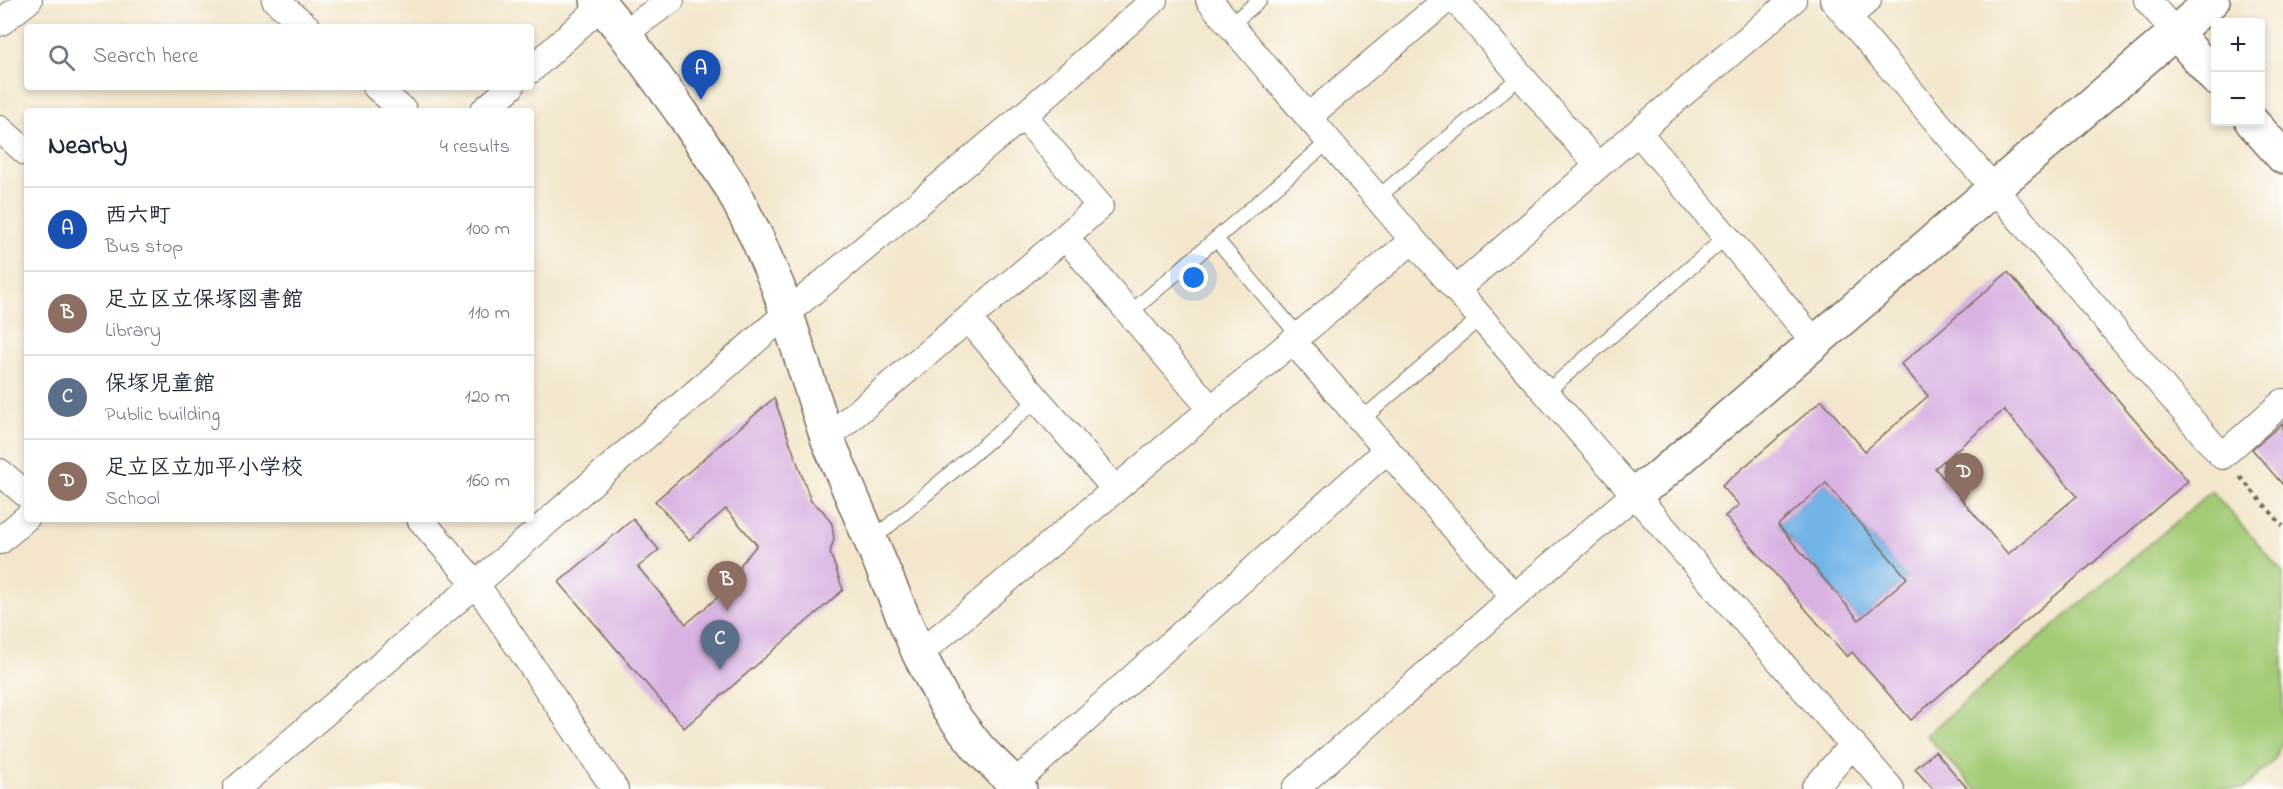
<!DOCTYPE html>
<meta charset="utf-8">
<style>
body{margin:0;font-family:"Indie Flower","Klee One",sans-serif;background:#f2f2f3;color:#1f2937}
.controls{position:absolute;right:18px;top:18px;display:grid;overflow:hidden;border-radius:6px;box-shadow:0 3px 9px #0003}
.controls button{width:54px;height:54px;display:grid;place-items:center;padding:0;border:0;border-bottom:2px solid #e0e1e3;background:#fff;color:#1f2937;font:30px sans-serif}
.you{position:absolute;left:1194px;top:278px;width:21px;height:21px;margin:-15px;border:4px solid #fff;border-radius:50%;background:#1a73e8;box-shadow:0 0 0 9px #1a73e833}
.badge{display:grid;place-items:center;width:39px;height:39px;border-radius:50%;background:#b45309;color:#fff;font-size:20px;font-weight:700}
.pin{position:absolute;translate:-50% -50px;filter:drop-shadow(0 2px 3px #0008)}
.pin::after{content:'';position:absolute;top:32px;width:21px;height:18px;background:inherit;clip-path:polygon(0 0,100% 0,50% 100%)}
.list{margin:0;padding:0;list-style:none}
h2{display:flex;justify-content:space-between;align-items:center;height:78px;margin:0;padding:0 24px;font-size:26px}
h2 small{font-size:20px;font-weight:400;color:#747a83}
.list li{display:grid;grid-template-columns:39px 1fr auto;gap:18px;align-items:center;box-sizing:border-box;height:84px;padding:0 24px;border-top:2px solid #e0e1e3}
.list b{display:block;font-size:22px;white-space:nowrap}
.list p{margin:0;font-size:20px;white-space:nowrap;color:#747a83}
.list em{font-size:20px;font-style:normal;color:#747a83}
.icon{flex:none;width:33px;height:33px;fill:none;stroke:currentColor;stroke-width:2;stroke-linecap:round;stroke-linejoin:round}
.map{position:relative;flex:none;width:2283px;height:789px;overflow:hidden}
.search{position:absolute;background:#fff;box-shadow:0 3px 9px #0003;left:24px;top:24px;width:510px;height:66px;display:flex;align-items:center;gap:15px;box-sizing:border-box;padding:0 21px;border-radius:6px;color:#747a83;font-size:22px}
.panel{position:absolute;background:#fff;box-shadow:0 3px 9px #0003;left:24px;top:108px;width:510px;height:414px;border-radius:6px}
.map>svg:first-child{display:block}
.green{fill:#a3ca75;stroke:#6f7a4a;stroke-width:1.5}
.water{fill:#73b4e8;stroke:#576f83;stroke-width:1.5}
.building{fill:#d8b3e2;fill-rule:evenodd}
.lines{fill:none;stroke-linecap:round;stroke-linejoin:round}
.service-casing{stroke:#7b6c5b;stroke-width:16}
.minor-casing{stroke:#7b6c5b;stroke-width:28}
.tertiary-casing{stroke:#7b6c5b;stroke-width:36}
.path{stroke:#7b6c5b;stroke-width:4;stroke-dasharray:4.5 4.5;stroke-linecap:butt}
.service{stroke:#fff;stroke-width:14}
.minor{stroke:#fff;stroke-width:26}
.tertiary{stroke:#fff;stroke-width:33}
</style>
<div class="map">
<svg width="2283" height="789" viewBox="0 0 2283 789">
<rect width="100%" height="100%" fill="#fdfcf7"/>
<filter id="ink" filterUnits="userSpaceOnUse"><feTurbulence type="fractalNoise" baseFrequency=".0167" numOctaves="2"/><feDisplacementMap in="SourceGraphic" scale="12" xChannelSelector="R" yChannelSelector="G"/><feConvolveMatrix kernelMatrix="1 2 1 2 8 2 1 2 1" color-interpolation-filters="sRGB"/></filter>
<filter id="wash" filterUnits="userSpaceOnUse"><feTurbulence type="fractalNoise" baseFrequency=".008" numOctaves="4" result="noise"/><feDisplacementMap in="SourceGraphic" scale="24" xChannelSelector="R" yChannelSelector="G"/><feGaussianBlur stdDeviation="1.35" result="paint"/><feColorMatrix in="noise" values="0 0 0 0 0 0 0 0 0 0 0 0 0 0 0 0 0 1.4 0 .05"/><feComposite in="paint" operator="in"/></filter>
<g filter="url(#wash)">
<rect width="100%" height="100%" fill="#f3e6cc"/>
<path class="green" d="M2212 491 2283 573V740L2273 761 2244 789H1975L1926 735Z"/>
<path class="water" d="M1826 483 1907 578 1859 620 1778 525Z"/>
<g id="blocks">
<path class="building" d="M2008 272 2188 481 1911 720 1852 652 1847 657 1725 516 1739 505 1722 486 1822 400 1865 451 1928 396 1901 364ZM2004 410 2077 496 2008 554 1935 468ZM1826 483 1907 578 1859 620 1778 525Z
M774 398 811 501 823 511 832 524 834 539 830 552 843 590 684 728 559 582 633 519 659 550 638 567 686 624 738 580 741 564 757 545 726 509 689 540 655 501Z
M2283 423V485L2252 449Z
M1935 751 1968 789H1933L1915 769Z"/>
</g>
</g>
<g filter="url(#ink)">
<use href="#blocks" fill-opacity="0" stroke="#7b6c5b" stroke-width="1.5"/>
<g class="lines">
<g class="service-casing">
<path id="service" d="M1230 25 1260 0
M1377 198 1521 76
M1216 239 1299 336
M1130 313 1328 142
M1545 393 1726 237
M1361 420 1481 317
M872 540 1037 400"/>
</g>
<g class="minor-casing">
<path id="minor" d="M275 0 307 27
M1209 0 1413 240 1891 789
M1456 0 1598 166
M1833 0 2222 456 2283 402
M2147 0 2175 32
M1848 17 1868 0
M0 23 29 0
M624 33 671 0
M531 70 602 5
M376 87 404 111
M483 111 511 87
M1023 116 1100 206 1065 237
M1308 117 1446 0
M0 129 27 153
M1638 132 1815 342
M1457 289 1598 166 1793 0
M969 320 1115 489
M1293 341 1514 597
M827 438 1065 237 1211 409
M0 472 27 495
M420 519 476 584 615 789
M0 541 27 517
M919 654 1413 240
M1014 784 1387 450
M236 789 476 584 787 313 1023 116 1154 0
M1295 789 1514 597 1643 487
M1814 789 1853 744"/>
</g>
<g class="tertiary-casing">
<path id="tertiary" d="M597 0 624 33 682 113 731 187 757 238 778 287 827 438 919 654 948 709 980 750 1020 789
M2175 32 2216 79
M2252 122 2283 157
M1643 487 1654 481 2213 0"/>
</g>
<path class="path" d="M2240 477 2283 526"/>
<use href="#service" class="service"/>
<use href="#minor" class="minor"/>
<use href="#tertiary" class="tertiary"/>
</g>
</g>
</svg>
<div class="controls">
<button>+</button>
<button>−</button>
</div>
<div class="you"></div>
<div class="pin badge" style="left:701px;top:100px;background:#1a4fb4">A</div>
<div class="pin badge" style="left:727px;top:611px;background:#8d6e63">B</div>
<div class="pin badge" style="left:720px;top:670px;background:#5c6f8a">C</div>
<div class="pin badge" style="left:1964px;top:503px;background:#8d6e63">D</div>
<div class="search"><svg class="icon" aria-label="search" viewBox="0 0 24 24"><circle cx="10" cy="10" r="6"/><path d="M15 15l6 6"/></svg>Search here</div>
<section class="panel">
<h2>Nearby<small>4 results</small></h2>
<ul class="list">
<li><span class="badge" style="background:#1a4fb4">A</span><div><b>西六町</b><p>Bus stop</p></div><em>100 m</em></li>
<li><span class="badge" style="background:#8d6e63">B</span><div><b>足立区立保塚図書館</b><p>Library</p></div><em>110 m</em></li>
<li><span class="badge" style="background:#5c6f8a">C</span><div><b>保塚児童館</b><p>Public building</p></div><em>120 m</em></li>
<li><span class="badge" style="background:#8d6e63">D</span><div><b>足立区立加平小学校</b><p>School</p></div><em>160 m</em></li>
</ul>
</section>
</div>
